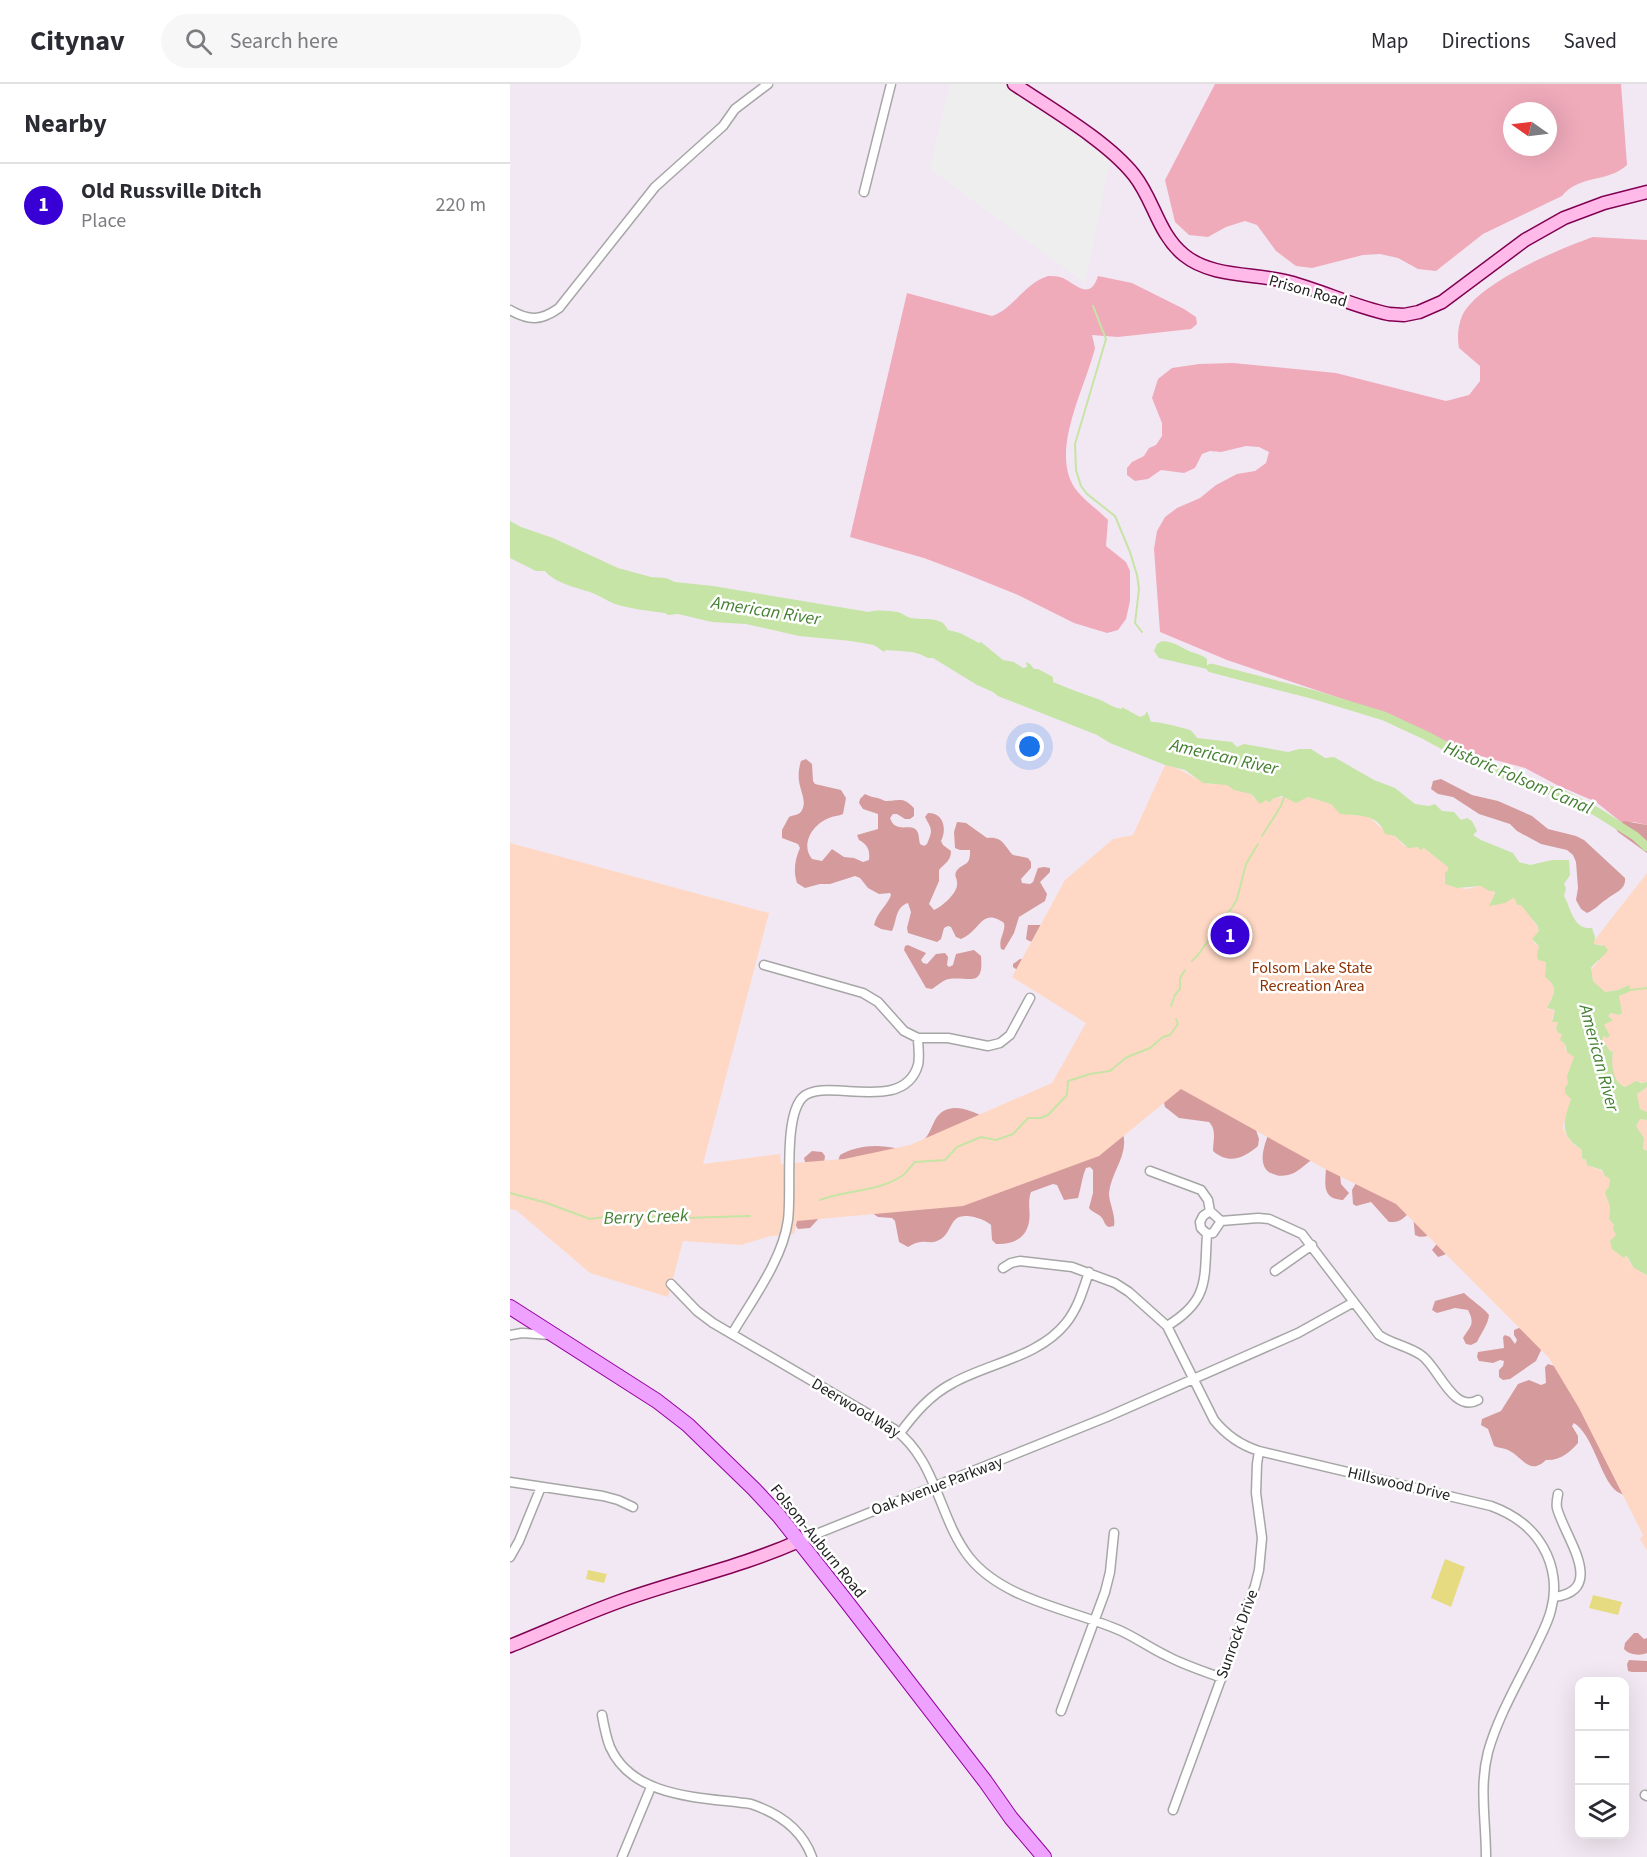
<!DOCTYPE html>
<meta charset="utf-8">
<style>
body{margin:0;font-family:"Source Sans 3",sans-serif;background:#f7f7f7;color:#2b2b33}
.controls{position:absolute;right:18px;bottom:18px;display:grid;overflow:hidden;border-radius:12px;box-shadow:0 6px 24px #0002}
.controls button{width:54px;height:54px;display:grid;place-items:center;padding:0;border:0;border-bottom:2px solid #e1e1e2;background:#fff;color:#2b2b33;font:30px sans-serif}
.compass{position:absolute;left:993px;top:18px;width:54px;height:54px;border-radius:50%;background:#fff;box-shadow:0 6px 24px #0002;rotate:284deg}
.you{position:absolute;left:520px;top:663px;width:21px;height:21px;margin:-15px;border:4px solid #fff;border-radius:50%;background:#1a73e8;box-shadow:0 0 0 9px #1a73e833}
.badge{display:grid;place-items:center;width:39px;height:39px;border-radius:50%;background:#3800d4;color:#fff;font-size:20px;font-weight:700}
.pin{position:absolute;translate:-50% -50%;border:3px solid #fff;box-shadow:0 2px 6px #0006}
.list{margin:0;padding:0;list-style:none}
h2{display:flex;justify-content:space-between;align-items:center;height:78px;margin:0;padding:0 24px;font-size:26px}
h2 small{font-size:20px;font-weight:400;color:#7c7c81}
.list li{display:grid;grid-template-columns:39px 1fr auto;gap:18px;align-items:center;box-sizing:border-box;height:84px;padding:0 24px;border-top:2px solid #e1e1e2}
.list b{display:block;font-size:22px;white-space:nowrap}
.list p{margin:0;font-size:20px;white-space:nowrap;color:#7c7c81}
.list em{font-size:20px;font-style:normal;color:#7c7c81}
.icon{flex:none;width:33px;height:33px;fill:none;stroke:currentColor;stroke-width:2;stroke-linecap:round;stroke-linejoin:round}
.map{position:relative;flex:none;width:1137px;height:1773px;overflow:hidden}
header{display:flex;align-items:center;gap:36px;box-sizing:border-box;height:84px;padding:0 30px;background:#fff;border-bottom:2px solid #e1e1e2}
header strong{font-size:28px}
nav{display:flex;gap:33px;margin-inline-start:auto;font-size:21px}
.search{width:420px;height:54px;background:#f7f7f7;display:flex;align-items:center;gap:15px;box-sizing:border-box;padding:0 21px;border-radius:33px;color:#7c7c81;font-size:22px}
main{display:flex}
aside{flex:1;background:#fff}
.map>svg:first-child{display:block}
.grass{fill:#f0abbb;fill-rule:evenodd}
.forest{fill:#d59a9c}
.park{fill:#fed8c4}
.pitch{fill:#e7db81}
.parking{fill:#eee}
.water{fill:#c5e4a5}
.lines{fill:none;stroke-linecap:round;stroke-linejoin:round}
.stream{stroke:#c5e4a5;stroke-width:2}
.canal{stroke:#c5e4a5;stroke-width:9}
.street-casing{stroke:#a6a6a6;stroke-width:11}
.secondary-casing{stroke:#820052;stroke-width:15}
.primary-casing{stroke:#9500a0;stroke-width:16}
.street{stroke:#fff;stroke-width:8}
.secondary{stroke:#ffbae9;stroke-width:12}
.primary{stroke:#efa1ff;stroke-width:14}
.labels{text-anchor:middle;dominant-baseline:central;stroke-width:5;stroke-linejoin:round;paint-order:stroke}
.street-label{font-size:16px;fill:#222;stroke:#fff}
.park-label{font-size:16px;fill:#8e3202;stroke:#fff}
.water-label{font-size:18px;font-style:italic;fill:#458032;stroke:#fff}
</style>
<header>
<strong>Citynav</strong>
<div class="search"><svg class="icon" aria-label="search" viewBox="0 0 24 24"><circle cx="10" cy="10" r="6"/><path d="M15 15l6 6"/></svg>Search here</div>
<nav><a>Map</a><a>Directions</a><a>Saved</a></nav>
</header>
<main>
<aside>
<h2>Nearby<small></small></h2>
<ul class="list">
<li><span class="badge">1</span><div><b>Old Russville Ditch</b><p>Place</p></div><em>220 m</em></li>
</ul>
</aside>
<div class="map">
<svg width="1137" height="1773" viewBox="0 0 1137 1773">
<rect width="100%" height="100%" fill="#f2e8f3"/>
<path class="grass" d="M705 0H1111L1117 81C1098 99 1070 90 1052 112L973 150 926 187 908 185 888 174 870 170 853 171 802 184 786 182 766 167 747 141 735 137 716 143 698 153 679 151 665 138 655 96ZM1002 27H1038V63H1002Z
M1083 153 1137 156V741L1124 738H1111L1086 718 1047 701 1015 684 967 671 868 627 717 576 650 548 644 465 647 447 655 433 667 424 690 414 706 401 727 390 745 387 756 379 759 368 749 363 736 362 711 368 700 367 692 370 685 384 674 389 651 386 638 395 625 397 617 391V384L622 378 634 372 639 364 646 361 652 352V339L642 314 648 295 662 284 689 280 723 279 826 289 936 317 959 311 970 297V282L949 264C947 253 948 242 952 232 967 199 1051 164 1083 153Z
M538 192C543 192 547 192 553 194 567 201 580 217 588 192L622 199 674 225 686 233 687 240 681 245 608 253 582 251 585 264C576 301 545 357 560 395 567 413 586 423 598 436L596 462 616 478 620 487V517L616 535 608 546 597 549 564 539 508 511 451 488 414 474 340 453 397 209 482 232C505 224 513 200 538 192Z"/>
<path class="forest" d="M296 675 302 680 303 697 305 700 331 706 336 714 333 730C329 732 323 732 319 734 303 740 290 760 302 775L312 777 322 765 334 773 344 774 353 778 359 776C360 766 358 761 349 756L347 751 368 745V730L353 725 349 719 350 715 355 710C362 714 368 713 375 717 390 717 392 712 404 724V732L400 735H395L387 730H383L380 734C386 752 403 736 408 749 409 753 409 756 410 760L414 762 417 760C423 745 422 746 415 733L418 729C434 729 437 745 431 757L433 761 441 767C441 777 435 779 429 786V797L419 820 424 826C433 822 449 808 447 798 447 794 444 792 446 788 452 778 461 784 460 766H450L445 764 444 748 447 738 456 739 477 754C493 752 494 762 503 771L518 774 521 778V784L511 795 512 799 520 800 523 798 528 784 534 783 540 784V788L530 798 537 810 535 817 509 833 504 849 494 866 491 865C488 855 496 848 494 839 471 823 471 847 451 855L446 853 441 843 438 842 434 844 431 855 427 858 398 849 397 844 401 828 398 819C385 823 387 837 382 847L371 845 364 841C367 828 377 822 381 811L380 809 369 810 358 804 350 794 345 792 320 800H310L295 804 287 799C283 787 285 775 290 764L288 760 272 754V746L279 733C283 731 290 731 292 726 297 718 290 706 289 697 288 691 289 683 291 677Z
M931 695 962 711 988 717 1022 732 1038 745 1066 752 1074 756 1115 794C1116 806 1106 808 1097 815 1089 820 1086 825 1077 829L1071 825 1066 816 1068 804 1066 778 1063 771 1057 766 1031 760 1007 747 1000 740 969 730 943 713 928 710 921 705 923 697Z
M1114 737 1137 741V769L1108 748 1105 743Z
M541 829C554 836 557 855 555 868L545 876 518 883 510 888 503 883V880L510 875 525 877 532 868 543 862V860C534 857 521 860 516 855L518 841H533Z
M398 861 416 869 411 876 413 879 417 880 426 870 435 869 438 873 437 881 439 883 443 881 446 870 464 866 471 872C474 905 459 892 439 895 433 896 427 902 422 905L416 904 394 866 395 862Z
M578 963 743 1037 749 1055 748 1062C734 1074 719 1081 703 1067 703 1057 707 1046 699 1038L669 1034 655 1023 653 1014 613 1050C619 1070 601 1088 599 1109 599 1120 606 1130 604 1142L599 1143C594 1141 595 1138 592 1134 588 1129 583 1129 579 1124L583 1109V1086L580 1083 576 1084C572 1093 571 1104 568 1114L554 1116 547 1101 543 1100 521 1108C517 1119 521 1127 519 1138 516 1155 502 1161 486 1160L482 1156 481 1141C475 1136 471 1135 464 1133 437 1127 445 1148 429 1156 422 1160 418 1157 411 1158 407 1158 401 1161 398 1163L389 1158 385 1137 382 1134 368 1133 359 1127 311 1132 300 1144 288 1145 283 1137 297 1085 294 1074 302 1067 312 1068 315 1072 314 1079 327 1080 330 1071C340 1065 354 1062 365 1062 381 1061 394 1070 410 1059 418 1054 421 1044 425 1036 436 1016 459 1025 474 1033L545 1001Z
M767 1005C776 1010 781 1017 790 1020L794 1018 819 1017 826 1021 832 1030 849 1037 852 1043 845 1051V1056L848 1058 860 1057C869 1063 866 1070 867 1080L871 1082 881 1080 887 1070C898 1070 905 1078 910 1087L909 1099 920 1104 933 1123 947 1128 948 1133 944 1136 932 1135V1139C940 1143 944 1142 952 1142 963 1142 971 1150 979 1156L978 1164 973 1168 965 1169C962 1167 960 1164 957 1163 947 1159 938 1171 928 1173L922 1166 929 1157 930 1148 925 1147C918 1152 913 1155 905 1151L903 1131 913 1125V1122L907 1121C896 1129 895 1139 879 1138L861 1118 846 1122 843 1120 842 1106 854 1085C850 1076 837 1075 829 1080L831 1100 839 1109 833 1116C810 1115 816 1098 816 1082L803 1075C797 1079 791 1085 784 1089 779 1091 772 1093 766 1091 746 1086 753 1065 758 1051H770L772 1048C772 1042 772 1037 770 1033 764 1024 755 1017 758 1006Z
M954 1209C962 1217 972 1222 979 1231 978 1241 971 1249 967 1258L961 1261 956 1260 953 1254C959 1243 966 1241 958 1226L945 1224 927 1229 922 1226 925 1217Z
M1014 1242 1033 1262 1026 1277 1000 1295 993 1296 989 1293V1286L993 1282 994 1277 990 1276 983 1279 969 1277 967 1273 968 1268 994 1264 993 1253 995 1251 1000 1253 1005 1260 1007 1256 1004 1251V1246Z
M1038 1280 1048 1283 1118 1412C1114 1411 1108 1409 1105 1406 1090 1392 1083 1351 1064 1339L1062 1342 1068 1352V1359C1060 1368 1050 1377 1036 1376 1019 1392 1013 1373 998 1366 994 1364 988 1364 984 1362L978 1345 971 1341 972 1335 991 1327 1008 1300 1019 1296 1031 1301 1036 1299 1035 1283Z
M1124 1549H1128L1134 1555 1137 1554V1569C1130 1572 1119 1571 1114 1565L1115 1559Z
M1119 1576 1137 1577V1588H1122L1118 1587 1117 1580Z"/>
<path class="park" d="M655 681C674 684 683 696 699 700 705 701 712 699 718 701 726 705 732 707 741 710L744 715 756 716 760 719 762 715C777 710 785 719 798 713L821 720 841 731 858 732 870 743 885 752 894 762 914 764 939 783 934 795 940 802 956 805 971 802 984 807V812L980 818H995L1003 814 1006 815 1020 831 1029 846 1023 858 1029 862 1028 875 1036 878 1035 893C1051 905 1041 911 1038 925L1045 926 1042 935 1048 937 1046 944 1048 949 1052 950 1051 956 1055 960V965L1064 973C1063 987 1054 1001 1061 1015L1053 1043C1056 1053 1063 1061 1072 1066V1074L1076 1076 1077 1081C1090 1086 1109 1091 1096 1108L1100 1123 1099 1135 1104 1141 1107 1151 1100 1158 1108 1168 1115 1170 1122 1182 1137 1191V1466L1130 1455 1133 1451 1069 1324 1039 1274 886 1120 817 1086 671 1005 589 1072 453 1122 287 1137 284 1150 261 1152 231 1161 173 1157 158 1213 80 1189 6 1126 0 1125V759L259 829 193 1080 270 1070 271 1080 334 1075 400 1061 542 999 576 939 502 893 555 796 603 755 623 751Z
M1137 789V998L1123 999 1115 1003C1101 998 1101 980 1103 968H1101L1092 956 1096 947 1094 941 1102 935 1098 932 1101 929 1109 931V912L1119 908 1120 903 1117 902 1108 906 1095 908 1085 901 1080 887 1090 875 1093 861 1084 860 1083 858Z
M1137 1003V1028L1130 1025 1127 1010Z
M1130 1035 1137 1036V1067L1133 1065 1134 1054 1126 1042Z"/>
<path class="pitch" d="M935 1475 955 1483 941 1523 921 1514Z
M78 1486 97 1490 94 1499 76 1495Z
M1083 1511 1112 1518 1108 1531 1079 1524Z"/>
<path class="parking" d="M440 0H492L600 76 575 199 420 85Z"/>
<path class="water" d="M0 437 11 443 43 454 108 484 141 493 156 494 165 498 203 502 359 528C368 525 379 527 388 528 392 529 396 533 401 534 410 536 424 533 433 539 435 541 437 544 438 546L450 549 469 559 471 558 493 576 504 578 513 584 517 583 516 578 520 580 524 585H528L543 593V598C557 604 571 609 585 614 595 617 602 624 612 625V623L630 633 635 631 637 627 641 638C647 637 675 644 680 646 682 647 686 652 687 654L722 658 727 663 734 660 778 668 789 665H801L815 674 824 673 864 696 885 704 905 720 919 722 925 720 932 727 944 728 951 736 957 734 962 737 967 747 963 751 971 756 1003 769 1009 778 1020 781 1042 776H1059L1060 791 1054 800 1056 804 1054 812C1061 824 1063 846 1082 844L1085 853 1084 860 1095 862 1098 866C1093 874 1086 877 1081 884L1083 897 1095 908 1108 906 1119 901 1120 903 1119 908 1109 912 1112 929 1109 931 1101 929 1098 932 1103 936 1094 941 1100 952 1097 954 1094 952 1092 956 1101 968 1103 967C1101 979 1102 998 1115 1003L1126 997 1131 999 1137 998V1003L1127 1010 1130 1025 1137 1028V1036L1130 1035 1126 1042 1134 1054 1133 1065 1137 1067V1191L1124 1184 1116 1171 1114 1174 1102 1165 1100 1157 1106 1151 1103 1145 1104 1141 1099 1135 1100 1123 1095 1108 1099 1103 1100 1095 1095 1092 1092 1086 1077 1081 1076 1076 1072 1074V1066C1049 1051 1053 1039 1061 1015L1055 1009V1003L1058 1000 1057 992 1064 973 1057 968 1055 960 1050 956 1052 950 1048 949 1046 944 1048 938H1042L1045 926 1037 924C1043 911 1050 904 1035 893L1036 878 1028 876 1027 871 1029 862 1022 855 1029 847 1027 841 1011 821H1007L1005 815 1003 814 995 819 979 822 985 809 984 807H979L971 802 947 804 935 800V789L938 786V783L914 764 910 766 908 763 898 764 885 752 875 750C868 729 848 732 830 730L821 720 798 713 786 719 772 712 762 715 760 719 756 716 750 720 741 710 724 706 717 701 693 699 675 686 655 681 600 659 587 651 488 612 483 608 467 601 423 574H418C402 565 391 568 376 566L374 568 364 561 341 557 289 552 236 540 202 538 168 530 158 531 155 529C139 527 122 525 105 520 97 517 89 511 80 508 67 504 45 499 35 487H26L0 474Z
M652 557C664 558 669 562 679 567 686 570 691 570 697 575V582L701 584V586L649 574 644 567 647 560Z"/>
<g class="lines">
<path class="stream" d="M583 222 596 255 565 360 566 386 571 402 577 410 605 432 620 468 627 491 629 505 625 539 632 548
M752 752 771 722 775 710
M682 877 688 871 723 822 727 815 736 780 748 760
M1119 906 1137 904
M661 922 665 911 670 905V894L675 886
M0 1109 37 1119 80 1135 109 1131 174 1134 240 1132
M310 1116C336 1106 368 1108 392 1092 397 1088 401 1082 405 1078L435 1076 447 1063 471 1053 486 1056 503 1050 518 1034H531L538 1031 557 1011 558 997 580 990 600 987 617 973 640 964 653 953 660 951 668 940 666 935"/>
<path class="canal" d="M701 584 805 611 874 632 917 652 968 680 1020 700 1052 710 1087 728 1125 752 1137 763"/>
<g class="street-casing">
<path id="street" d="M354 108 381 0
M0 226C19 237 31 237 49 224L145 103 213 42 225 25 258 0
M408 954H438L478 962 490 959 500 951 520 914
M640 1087 691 1106 698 1116 700 1127
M700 1127 711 1137 748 1134 759 1135 792 1150 869 1251C882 1260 898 1262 911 1271 928 1282 943 1330 968 1316
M697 1150 703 1149 711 1137
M493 1184 501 1179 510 1177 562 1183 605 1199 619 1208 657 1242 704 1336C716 1351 730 1361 749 1367L981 1422C1003 1430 1021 1442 1033 1463 1044 1482 1047 1505 1041 1526 1038 1539 1031 1551 1025 1564 1009 1597 988 1632 978 1668 969 1703 976 1737 976 1773
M765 1187 802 1161
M161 1200 187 1227 203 1239 384 1345C427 1376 428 1433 459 1473 493 1516 560 1525 609 1546 625 1553 640 1564 657 1572 674 1581 693 1587 712 1594
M657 1242C700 1216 694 1195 697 1150L691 1144 690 1138 693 1132 700 1127
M222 1250C242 1216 273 1175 278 1136 282 1107 273 1035 292 1014 314 991 393 1032 408 981 410 973 408 962 408 954L394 947 368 918 353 909 254 881
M0 1251 12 1249 41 1251
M390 1349C405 1329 420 1311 443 1299 479 1279 529 1273 556 1239 568 1224 573 1206 579 1188
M0 1398 93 1412 108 1416 123 1423
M289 1457 597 1333 788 1249 844 1218
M0 1473 9 1457 31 1403
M1044 1513C1098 1506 1054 1452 1047 1424 1046 1420 1047 1415 1048 1410
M551 1627 595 1508 600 1488 604 1449
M92 1631C94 1642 96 1653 100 1663 123 1715 193 1713 241 1720 268 1729 292 1745 302 1773
M1135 1711 1137 1712
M663 1726 745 1502 749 1486 752 1454 746 1409 747 1380 749 1367
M112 1773 141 1703"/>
</g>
<g class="secondary-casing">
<path id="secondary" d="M504 0C541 25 597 57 624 91 644 116 648 150 674 171 702 194 746 189 779 198 813 207 845 223 879 230L894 231 909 228 932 218 1015 156 1054 134 1094 119 1137 108
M0 1562C40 1546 78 1528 119 1514 177 1494 233 1482 289 1457"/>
</g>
<g class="primary-casing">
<path id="primary" d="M0 1223 147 1317 178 1341 244 1405 269 1432 333 1513 475 1697 501 1734 534 1773"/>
</g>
<use href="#street" class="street"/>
<use href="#secondary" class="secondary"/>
<use href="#primary" class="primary"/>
</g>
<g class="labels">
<g class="street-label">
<text transform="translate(798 207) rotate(16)">Prison Road</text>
<text transform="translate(346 1324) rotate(31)">Deerwood Way</text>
<text transform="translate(889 1400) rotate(13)">Hillswood Drive</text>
<text transform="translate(427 1402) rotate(-21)">Oak Avenue Parkway</text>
<text transform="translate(308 1457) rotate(51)">Folsom-Auburn Road</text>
<text transform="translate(727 1550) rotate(-70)">Sunrock Drive</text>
</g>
<g class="park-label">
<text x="802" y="884">Folsom Lake State<tspan x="802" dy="18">Recreation Area</tspan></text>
</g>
<g class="water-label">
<text transform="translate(256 527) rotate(9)">American River</text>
<text transform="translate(714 673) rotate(13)">American River</text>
<text transform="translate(1008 694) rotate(23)">Historic Folsom Canal</text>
<text transform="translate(1089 974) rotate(75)">American River</text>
<text transform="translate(136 1133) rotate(-2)">Berry Creek</text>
</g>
</g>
</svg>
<div class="controls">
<button>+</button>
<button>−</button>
<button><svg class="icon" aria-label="layers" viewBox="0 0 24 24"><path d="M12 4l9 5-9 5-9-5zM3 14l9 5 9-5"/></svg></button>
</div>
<svg class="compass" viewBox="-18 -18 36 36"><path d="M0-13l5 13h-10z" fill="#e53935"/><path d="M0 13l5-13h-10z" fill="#7c7c81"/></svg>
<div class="you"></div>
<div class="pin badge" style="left:720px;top:851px">1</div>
</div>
</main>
